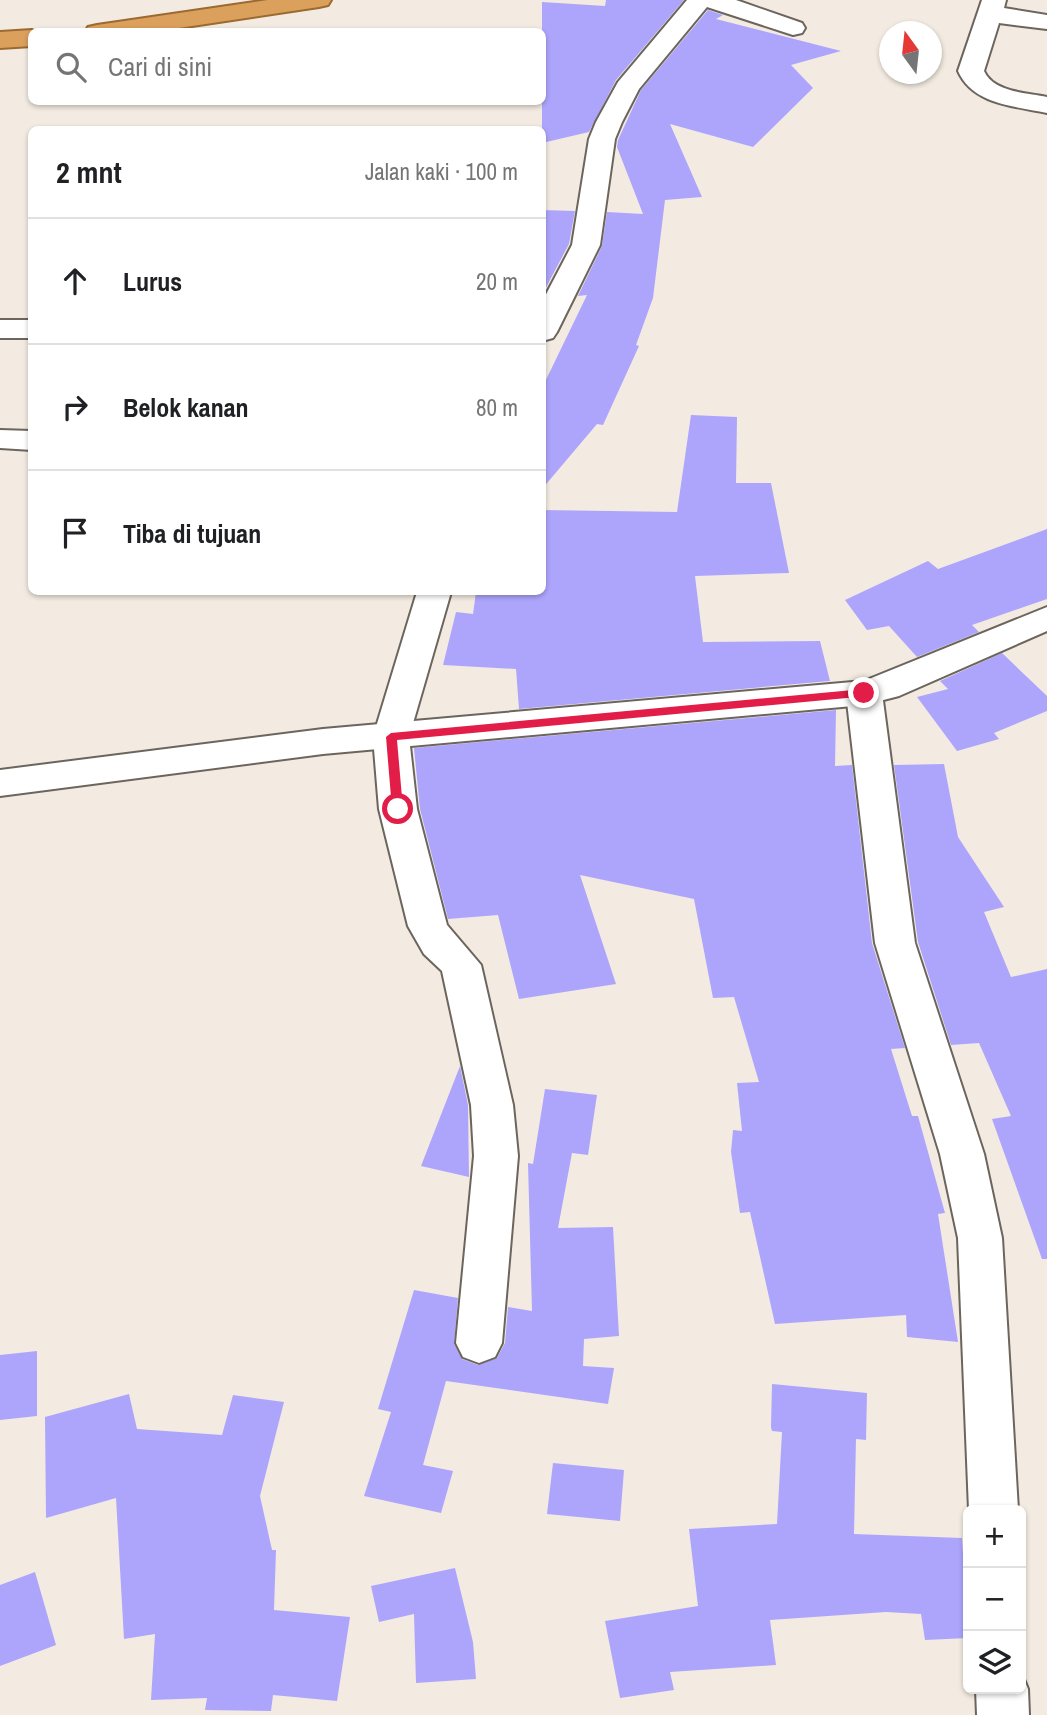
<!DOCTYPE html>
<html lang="id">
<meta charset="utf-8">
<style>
body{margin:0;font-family:"Archivo Narrow",sans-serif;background:#f2f2f2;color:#202124}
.controls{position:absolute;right:21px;bottom:21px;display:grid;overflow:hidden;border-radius:10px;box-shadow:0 2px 5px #0004}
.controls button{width:63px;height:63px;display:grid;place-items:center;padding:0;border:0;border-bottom:2px solid #e0e0e0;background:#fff;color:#202124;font:35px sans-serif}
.compass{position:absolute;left:879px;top:21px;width:63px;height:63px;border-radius:50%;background:#fff;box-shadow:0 2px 5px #0004;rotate:345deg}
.stop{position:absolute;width:21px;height:21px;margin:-16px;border:5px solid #e11d48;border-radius:50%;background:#fff}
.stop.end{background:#e11d48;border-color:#fff;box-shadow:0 2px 7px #0008}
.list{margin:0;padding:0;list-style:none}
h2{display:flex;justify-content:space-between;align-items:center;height:91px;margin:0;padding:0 28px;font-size:30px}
h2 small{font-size:23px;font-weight:400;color:#757577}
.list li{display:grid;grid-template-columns:46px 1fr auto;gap:21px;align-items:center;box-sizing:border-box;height:126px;padding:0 28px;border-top:2px solid #e0e0e0}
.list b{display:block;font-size:26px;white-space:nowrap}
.list em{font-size:23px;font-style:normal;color:#757577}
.icon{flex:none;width:38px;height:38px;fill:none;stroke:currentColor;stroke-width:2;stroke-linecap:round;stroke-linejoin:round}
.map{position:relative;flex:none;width:1047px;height:1715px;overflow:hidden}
.search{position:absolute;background:#fff;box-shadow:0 2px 5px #0004;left:28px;top:28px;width:518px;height:77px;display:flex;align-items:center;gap:18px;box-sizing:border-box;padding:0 24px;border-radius:10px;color:#757577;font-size:26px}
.panel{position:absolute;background:#fff;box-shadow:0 2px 5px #0004;left:28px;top:126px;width:518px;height:469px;border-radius:10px}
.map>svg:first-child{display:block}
.building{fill:#ada5fc}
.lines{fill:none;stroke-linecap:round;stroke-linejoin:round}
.minor-casing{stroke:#6c655d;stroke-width:4}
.tertiary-casing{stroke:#6c655d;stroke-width:4}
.trunk-casing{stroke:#9b6a31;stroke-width:4}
.minor{fill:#fff;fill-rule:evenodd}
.tertiary{fill:#fff;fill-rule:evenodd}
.trunk{fill:#dba05c;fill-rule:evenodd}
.route{fill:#e11d48}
</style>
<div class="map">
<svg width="1047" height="1715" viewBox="0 0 1047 1715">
<rect width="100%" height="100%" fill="#f3ebe1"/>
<path class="building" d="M606 0H684L616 80 589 132 542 143V2L605 6Z
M708 10 723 15 716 19 841 51 791 65 813 88 753 147 670 124 702 197 665 200 653 298 636 345 639 346 603 425 597 424 542 489V388L587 295 578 296 602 246 607 212 643 214 617 147 618 140 641 90Z
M542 210 575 211 569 244 542 295Z
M691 415 737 417 736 483H771L789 573 695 576 703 642 820 641 830 681 519 709 516 669 443 665 456 612 473 614 476 592H542V510L677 512Z
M1047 529V599L972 625 979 632 917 657 889 626 867 630 845 600 928 561 938 569Z
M1002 653 1047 696V711L994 733 999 739 957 751 917 697 948 689 940 681Z
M836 710 835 766 852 765 872 943 905 1048 891 1049 912 1116H918L945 1213 938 1214 958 1342 907 1337 906 1315 775 1324 750 1212 740 1213 731 1152 733 1130 742 1131 737 1083 759 1082 734 997 713 998 694 899 580 875 616 984 519 999 498 915 448 919 420 809 414 748Z
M944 764 958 837 1004 907 984 912 1011 977 1047 969V1259H1042L992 1119 1011 1116 979 1043 951 1045 918 942 894 765Z
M460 1066 468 1105 469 1177 421 1166Z
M545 1089 597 1095 588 1155 572 1153 558 1228 613 1227 619 1336 584 1339 583 1366 614 1368 608 1404 446 1381 423 1465 453 1471 441 1513 364 1496 391 1412 378 1409 414 1290 458 1298 454 1344 462 1359 478 1365 497 1358 505 1343 508 1307 532 1311 528 1163 533 1164Z
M37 1351V1416L0 1420V1355Z
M772 1384 867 1393 866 1440 856 1439 854 1534 962 1538 968 1638 925 1640 921 1614 886 1612 770 1620 776 1665 670 1672 674 1690 620 1698 605 1621 698 1606 689 1529 777 1524 782 1432 772 1431 771 1427Z
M129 1394 137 1429 222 1435 233 1395 284 1402 260 1496 272 1550H276L274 1610 350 1617 337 1701 273 1695 271 1711 205 1710 207 1698 151 1700 155 1634 124 1639 116 1498 46 1518 45 1417Z
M553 1463 624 1470 620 1521 547 1514Z
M455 1568 473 1642 476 1679 416 1683 414 1614 379 1622 371 1586Z
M35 1572 56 1645 0 1666V1585Z"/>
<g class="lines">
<g class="minor-casing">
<path id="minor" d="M687 0H736L802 23 805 28 802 33 793 35 707 7 639 89 622 122 615 139 600 245 557 332 553 338 542 341V302L572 245 589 139 596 122 618 82Z
M982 0H1006L1004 8 1047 15V29L999 23 984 71C993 92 1027 93 1047 97V113C1015 106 973 105 958 71Z
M0 320H32V338H0Z
M0 430 32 431V450L0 448Z
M417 592H451L409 737 417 809 447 925 481 965 513 1105 518 1156 502 1343 495 1357 479 1363 463 1357 456 1343 474 1156 471 1105 442 971 424 954 408 926 379 809 373 737Z
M864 681 877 685 882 693 915 943 984 1154 1002 1238 1018 1510H969L958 1238 940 1154 875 943 846 693 851 685Z
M1021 1672 1028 1689 1029 1715H977L976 1689H1021Z"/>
</g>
<g class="tertiary-casing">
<path id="tertiary" d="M1047 607V631L899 696 864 705 323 754 0 796V770L323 729 864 681Z"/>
</g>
<g class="trunk-casing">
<path id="trunk" d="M268 0H331L328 5 319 7 152 32H85L88 27 97 25Z
M32 30 36 32H32V46L0 48V32Z"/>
</g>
<use href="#minor" class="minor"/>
<use href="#tertiary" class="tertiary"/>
<use href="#trunk" class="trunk"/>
</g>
<path class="route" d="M864 689 868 690V696L397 740 403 809 398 813 392 809 386 737 391 733Z"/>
</svg>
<div class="controls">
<button>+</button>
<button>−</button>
<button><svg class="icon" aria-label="layers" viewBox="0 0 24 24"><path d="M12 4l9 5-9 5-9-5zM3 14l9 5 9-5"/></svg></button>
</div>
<svg class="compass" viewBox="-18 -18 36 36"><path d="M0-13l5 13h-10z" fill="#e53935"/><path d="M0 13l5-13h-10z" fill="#757577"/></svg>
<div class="stop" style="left:398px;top:809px"></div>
<div class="stop end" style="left:864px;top:693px"></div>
<div class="search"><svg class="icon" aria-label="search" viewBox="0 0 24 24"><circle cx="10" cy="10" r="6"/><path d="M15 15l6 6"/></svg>Cari di sini</div>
<section class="panel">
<h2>2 mnt<small>Jalan kaki · 100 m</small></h2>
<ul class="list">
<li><svg class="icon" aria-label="ahead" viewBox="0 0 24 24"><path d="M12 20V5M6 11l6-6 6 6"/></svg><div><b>Lurus</b></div><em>20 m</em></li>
<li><svg class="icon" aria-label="right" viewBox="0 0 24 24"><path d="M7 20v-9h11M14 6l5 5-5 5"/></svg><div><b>Belok kanan</b></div><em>80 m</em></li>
<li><svg class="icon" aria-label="arrive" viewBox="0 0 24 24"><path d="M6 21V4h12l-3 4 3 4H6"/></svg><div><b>Tiba di tujuan</b></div></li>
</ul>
</section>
</div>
